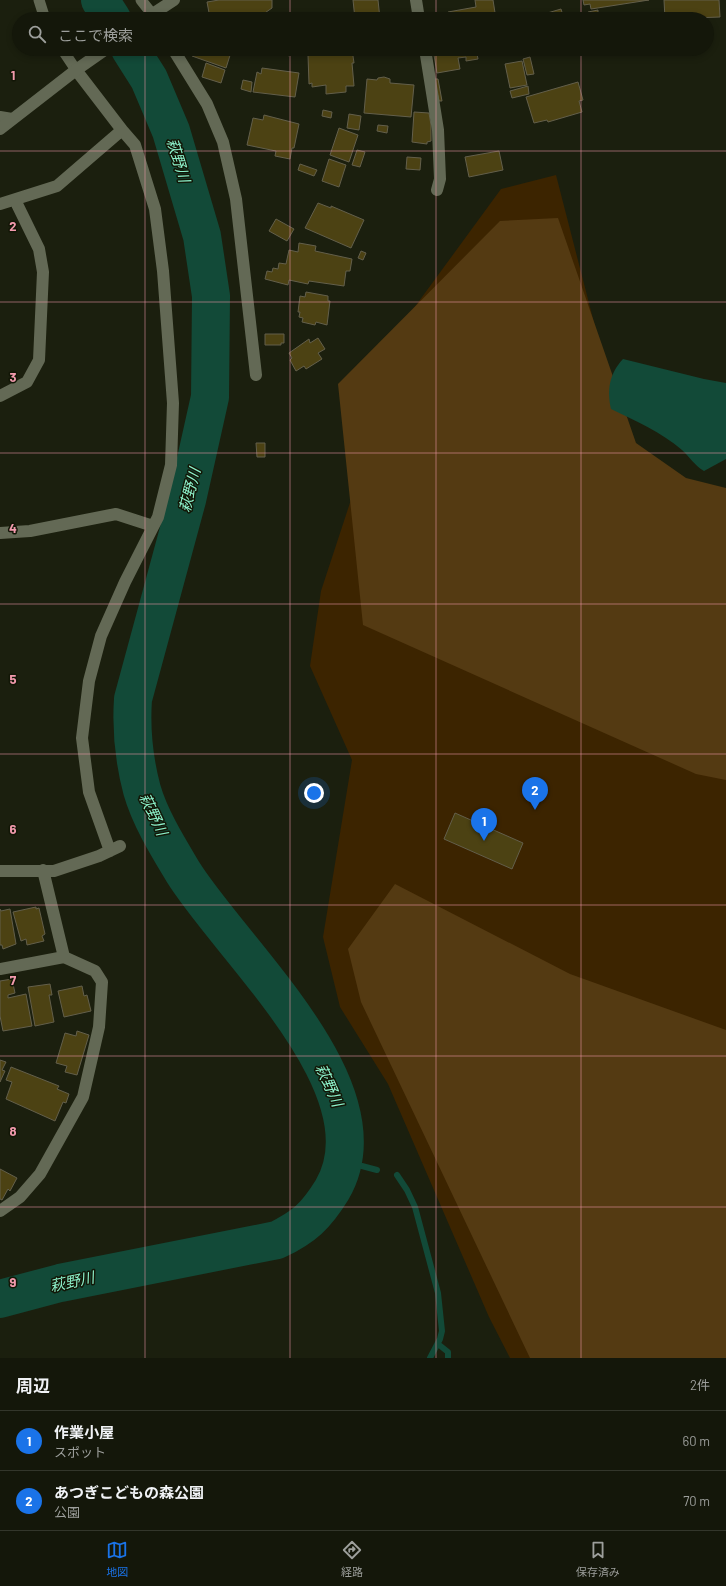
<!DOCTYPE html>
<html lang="ja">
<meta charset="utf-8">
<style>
body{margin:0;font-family:Barlow,"Noto Sans JP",sans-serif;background:#1d2013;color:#f1f3f6}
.you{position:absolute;left:314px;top:793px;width:14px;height:14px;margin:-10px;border:3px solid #fff;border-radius:50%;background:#1a73e8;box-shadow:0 0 0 6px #1a73e833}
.badge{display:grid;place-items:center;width:26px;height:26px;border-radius:50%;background:#1a73e8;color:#fff;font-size:13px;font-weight:700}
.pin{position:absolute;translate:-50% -33px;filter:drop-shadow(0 1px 2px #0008)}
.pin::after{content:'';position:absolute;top:21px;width:14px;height:12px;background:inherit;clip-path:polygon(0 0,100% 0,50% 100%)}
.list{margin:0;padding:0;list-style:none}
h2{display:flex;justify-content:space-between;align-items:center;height:52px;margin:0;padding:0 16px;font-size:17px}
h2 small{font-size:13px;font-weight:400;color:#9d9f9c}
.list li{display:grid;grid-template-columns:26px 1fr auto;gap:12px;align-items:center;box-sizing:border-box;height:60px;padding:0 16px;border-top:1px solid #33362b}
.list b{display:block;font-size:15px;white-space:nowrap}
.list p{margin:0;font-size:13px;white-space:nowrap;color:#9d9f9c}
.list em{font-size:13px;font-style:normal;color:#9d9f9c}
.icon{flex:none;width:22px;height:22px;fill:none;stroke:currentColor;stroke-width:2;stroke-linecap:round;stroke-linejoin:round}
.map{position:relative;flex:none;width:726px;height:1358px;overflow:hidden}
.search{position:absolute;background:#14170a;box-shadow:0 2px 6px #0003;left:12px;right:12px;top:12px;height:44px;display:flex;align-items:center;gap:10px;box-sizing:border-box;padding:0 14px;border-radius:22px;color:#9d9f9c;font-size:15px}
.sheet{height:172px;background:#14170a}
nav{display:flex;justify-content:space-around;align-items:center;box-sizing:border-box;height:56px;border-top:1px solid #33362b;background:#14170a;font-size:11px;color:#9d9f9c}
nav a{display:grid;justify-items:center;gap:2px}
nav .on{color:#1a73e8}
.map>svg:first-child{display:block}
.green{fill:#3c2400}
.forest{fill:#543a12}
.water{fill:#124a38}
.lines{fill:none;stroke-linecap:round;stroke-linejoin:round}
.stream{stroke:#124a38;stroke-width:6}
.river{stroke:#124a38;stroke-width:38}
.building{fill:#4c4213;stroke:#635f4b}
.lane{stroke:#636955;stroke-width:11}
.street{stroke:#636955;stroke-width:12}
.secondary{stroke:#636955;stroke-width:12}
.grid{fill:none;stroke:#f29aad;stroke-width:1;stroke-opacity:0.55}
.labels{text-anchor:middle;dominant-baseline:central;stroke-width:3;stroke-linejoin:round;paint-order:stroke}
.water-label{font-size:15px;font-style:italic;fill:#8df3cc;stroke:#121606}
.grid-label{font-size:13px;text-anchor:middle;font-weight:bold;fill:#f29aad;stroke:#121606;stroke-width:3;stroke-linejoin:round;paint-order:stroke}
</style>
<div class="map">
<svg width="726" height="1358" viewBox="0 0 726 1358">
<rect width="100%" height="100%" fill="#1b1f0e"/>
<path class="green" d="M556 175 625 443 676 495 726 498V1358H510L489 1317 388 1084 340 1007 323 937 352 760 310 666 321 591 414 308 501 189Z"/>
<path class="forest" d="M558 218 636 443 686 478 726 488V780L696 774 363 625 338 384 500 221Z
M395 884 570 974 726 1030V1358H530L361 1002 348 949Z"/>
<path class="water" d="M623 359 704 379 726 383V459L704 471C694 465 690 457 682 450 661 432 636 421 611 409 607 390 609 374 623 359Z"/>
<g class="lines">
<path class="stream" d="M343 1161 377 1170
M397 1175 407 1190 415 1207 438 1293 442 1331 440 1339 430 1358
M438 1344 448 1352V1358"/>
<path class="river" d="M100 0 112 19
M0 1299 60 1283 277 1240C304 1227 316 1216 332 1190 391 1090 232 951 183 872 168 847 150 818 142 790 134 760 131 729 133 699L187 500 210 397 211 296 202 236 171 131 149 79 130 49"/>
</g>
<path class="building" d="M219 0H272V8L256 19 210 18 207 2Z
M353 0H378L380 19H355Z
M475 0H493L496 19H437L449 17 448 12 476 7Z
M583 0H649L591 9 590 4 584 5Z
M664 0H719L720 17 665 19Z
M561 9 564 19H540L545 18 544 14Z
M598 10V15L589 16 588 12Z
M194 49H232L226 68 192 56Z
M277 49H294L289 56Z
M327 49H352L354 63H352L354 86H346V92L326 94V85L312 87V83L309 84 308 55 327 52Z
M433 49H501L477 54 478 59 466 61V57L458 58 460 69 437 73Z
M530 57 534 74 527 75 523 59Z
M522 61 527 85 510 88 505 64Z
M206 63 225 70 221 83 202 77Z
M262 68 299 73 295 97 253 92 257 72 261 74Z
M384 77 390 79V83L414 85 411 117 364 113 367 79 377 80 378 78Z
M434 79H438L442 101H439Z
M243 80 252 82 251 92 241 89Z
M578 82 583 100 579 101 582 112 548 122 547 120 534 123 526 97Z
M528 86 529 94 512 98 510 91Z
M323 110 332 112 331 118 322 116Z
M414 112 429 113 431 125V141L427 142V144L412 142Z
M349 114 361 116 359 130 347 128Z
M264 115 299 124 294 148H292L290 159 275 156 276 151 247 145 253 118 263 120Z
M378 125 388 126 387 133 377 131Z
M339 128 358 135 349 162 330 155Z
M357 150 365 152 360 167 352 165Z
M499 151 503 170 469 177 465 157Z
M407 157 421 158 420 170 406 169Z
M329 159 346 165 339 187 322 181Z
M300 164 317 170 314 176 298 170Z
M318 203 331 208V206L364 220 351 248 305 228Z
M276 219 294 229 287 241 269 231Z
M299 243 316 246 315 251 352 259 350 271H346L344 286 309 281 308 284 289 280 288 285 265 279 267 271 272 272 273 268 278 269 279 263 286 264 289 250 298 252Z
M361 251 366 253 363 260 358 258Z
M306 292 328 296V301H330L327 325 316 322 315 325 302 322 303 318 299 317 300 312H298L300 296 305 297Z
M265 334H284V343H281V345H265Z
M318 338 325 349 318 353 322 359 306 369 304 366 296 371 290 360 292 358 289 353 309 339 310 343Z
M256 443H265V457H257Z
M455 813 523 843 512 869 444 839Z
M36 907V909L39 908 45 934 42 936 44 941 27 945 26 939 21 941 13 912Z
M0 909 1 911 10 909 16 944 3 949 2 945H0Z
M12 979 15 993 8 995V998L26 994 32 1026 3 1031 0 1016V981Z
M50 984 52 995H49L54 1022 35 1026 28 987Z
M82 986 84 996 87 995 91 1011 64 1017 58 991Z
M77 1031 89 1035 77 1075 65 1072 67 1066 56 1063 65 1033 76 1036Z
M0 1060 6 1062 2 1070 5 1071 0 1082Z
M11 1067 59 1086 57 1089 69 1094 66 1103 63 1102 55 1121 6 1099 12 1082 6 1080Z
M0 1169 17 1178 10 1191 8 1189 2 1200 0 1199Z"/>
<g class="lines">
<path class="lane" d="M39 0 45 19
M141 0 152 14
M62 49 76 70"/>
<path class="street" d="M416 0 419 19
M173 49 207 104 223 142 236 199 256 375
M425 49 438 130 440 179 437 190
M0 117 12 119
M0 204 57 186 122 130 76 70
M0 396 27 382 39 360 43 272 39 249 15 200
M0 533 30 531 116 514 153 526
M110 851 89 792 82 738 89 681 101 636 125 582 158 517 171 465 173 403 163 271 155 209 135 145 122 130
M43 870 64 957
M0 871H54L99 856 120 846
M0 969 64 957 95 971 102 982 99 1027 83 1097 40 1174 20 1197 0 1211"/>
<path class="secondary" d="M145 19 174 0
M0 129 76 70 106 49"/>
</g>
<path class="grid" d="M145 0V19M290 0V19M436 0V19M581 0V19M145 49V1358M290 49V1358M436 49V1358M581 49V1358M0 151H726M0 302H726M0 453H726M0 604H726M0 754H726M0 905H726M0 1056H726M0 1207H726"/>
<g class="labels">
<g class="water-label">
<text transform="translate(179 160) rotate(73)">萩野川</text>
<text transform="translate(189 490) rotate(-76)">萩野川</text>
<text transform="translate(154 814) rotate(65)">萩野川</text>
<text transform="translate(330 1085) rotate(66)">萩野川</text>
<text transform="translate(72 1281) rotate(-12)">萩野川</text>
</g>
</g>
<g class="grid-label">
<text x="13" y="80">1</text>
<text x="13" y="231">2</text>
<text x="13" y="382">3</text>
<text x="13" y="533">4</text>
<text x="13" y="684">5</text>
<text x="13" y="834">6</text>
<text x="13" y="985">7</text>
<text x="13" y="1136">8</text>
<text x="13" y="1287">9</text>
</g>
</svg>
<div class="you"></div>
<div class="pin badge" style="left:484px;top:841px">1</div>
<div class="pin badge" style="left:535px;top:810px">2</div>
<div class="search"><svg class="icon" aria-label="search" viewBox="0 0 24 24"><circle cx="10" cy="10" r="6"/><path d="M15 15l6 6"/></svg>ここで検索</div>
</div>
<section class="sheet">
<h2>周辺<small>2件</small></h2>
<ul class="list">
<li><span class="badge">1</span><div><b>作業小屋</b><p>スポット</p></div><em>60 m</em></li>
<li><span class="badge">2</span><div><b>あつぎこどもの森公園</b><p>公園</p></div><em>70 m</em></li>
</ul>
</section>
<nav>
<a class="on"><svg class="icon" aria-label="map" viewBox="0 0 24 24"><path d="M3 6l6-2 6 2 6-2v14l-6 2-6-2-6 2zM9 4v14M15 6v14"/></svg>地図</a>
<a><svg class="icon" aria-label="directions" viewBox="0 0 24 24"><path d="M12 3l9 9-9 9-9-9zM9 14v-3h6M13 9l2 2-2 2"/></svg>経路</a>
<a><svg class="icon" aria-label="saved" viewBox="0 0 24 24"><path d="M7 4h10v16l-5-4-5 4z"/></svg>保存済み</a>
</nav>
